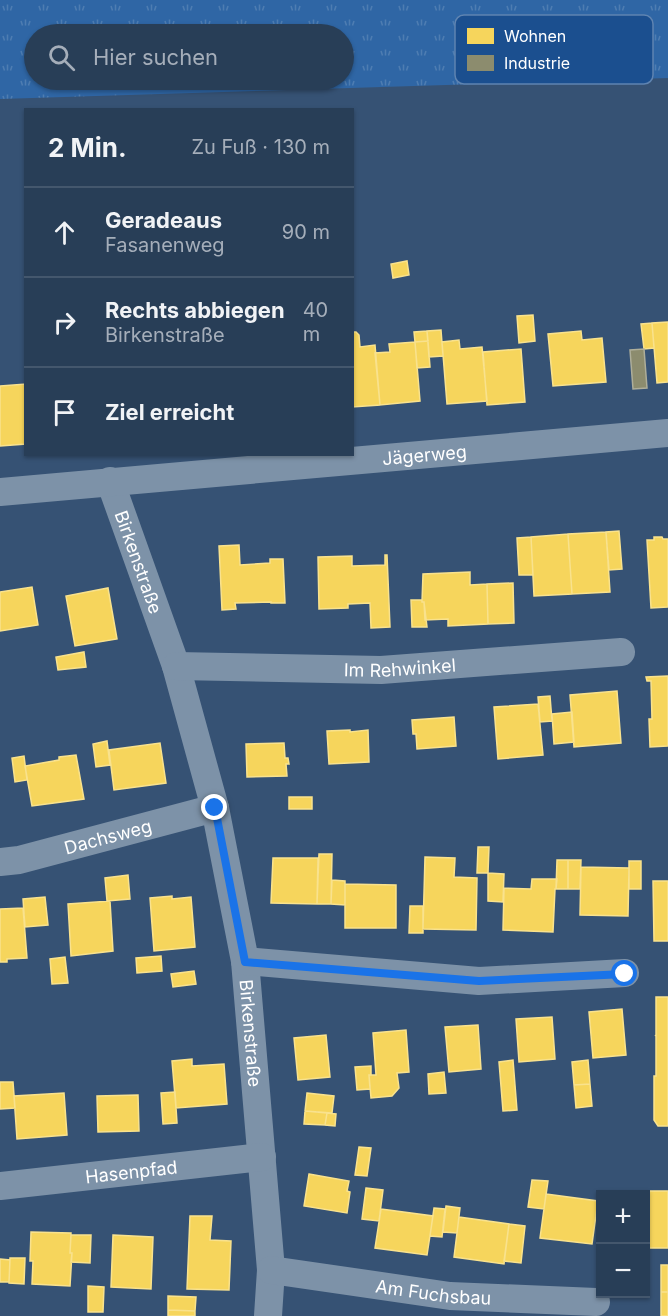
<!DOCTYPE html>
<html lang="de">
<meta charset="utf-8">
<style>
body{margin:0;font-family:Inter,sans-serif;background:#30455d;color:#f1f3f6}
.controls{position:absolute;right:18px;bottom:18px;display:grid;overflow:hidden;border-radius:0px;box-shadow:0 2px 4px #0004}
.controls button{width:54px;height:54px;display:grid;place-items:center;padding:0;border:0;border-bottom:2px solid #44576d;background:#283e57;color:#f1f3f6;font:30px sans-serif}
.stop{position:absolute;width:18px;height:18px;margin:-14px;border:4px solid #1a73e8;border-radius:50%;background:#fff}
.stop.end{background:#1a73e8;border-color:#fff;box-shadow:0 2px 6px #0008}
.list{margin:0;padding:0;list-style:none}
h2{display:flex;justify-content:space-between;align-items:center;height:78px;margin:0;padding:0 24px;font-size:26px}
h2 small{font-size:20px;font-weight:400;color:#a5aeba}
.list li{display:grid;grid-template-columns:39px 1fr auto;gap:18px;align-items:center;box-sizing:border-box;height:90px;padding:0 24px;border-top:2px solid #44576d}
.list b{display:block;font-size:22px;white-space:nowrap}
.list p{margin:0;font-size:20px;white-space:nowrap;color:#a5aeba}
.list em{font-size:20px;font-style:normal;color:#a5aeba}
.icon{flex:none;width:33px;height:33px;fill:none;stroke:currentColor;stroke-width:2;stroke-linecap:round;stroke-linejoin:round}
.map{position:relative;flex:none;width:668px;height:1316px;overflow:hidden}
.search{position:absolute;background:#283e57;box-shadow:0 2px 4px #0004;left:24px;top:24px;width:330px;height:66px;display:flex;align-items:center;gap:15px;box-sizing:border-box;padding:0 21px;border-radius:33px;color:#a5aeba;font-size:22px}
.panel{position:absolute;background:#283e57;box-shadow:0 2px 4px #0004;left:24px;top:108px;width:330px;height:348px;border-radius:0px}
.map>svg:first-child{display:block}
.grass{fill:url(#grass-tufts);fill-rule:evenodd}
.homes{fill:#f6d55c;stroke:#f9e28d;stroke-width:1.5}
.industry{fill:#8c8c6e;stroke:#aeae9a;stroke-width:1.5}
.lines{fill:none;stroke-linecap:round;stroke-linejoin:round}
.minor{stroke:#7d92a8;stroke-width:28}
.route{stroke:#1a73e8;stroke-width:8}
.labels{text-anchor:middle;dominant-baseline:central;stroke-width:6;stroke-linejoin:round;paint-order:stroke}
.street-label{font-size:18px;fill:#fff;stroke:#1b4f8f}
.key{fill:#1b4f8f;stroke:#5f84b1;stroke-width:1.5}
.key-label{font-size:16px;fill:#fff}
</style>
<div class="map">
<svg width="668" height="1316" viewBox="0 0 668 1316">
<defs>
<pattern id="grass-tufts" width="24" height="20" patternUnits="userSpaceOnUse" patternTransform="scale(1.5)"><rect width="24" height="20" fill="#2f66a5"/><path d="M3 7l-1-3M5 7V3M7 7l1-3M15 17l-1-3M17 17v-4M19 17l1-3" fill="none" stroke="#4e7db2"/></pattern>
</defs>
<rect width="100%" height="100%" fill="#365274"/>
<path class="grass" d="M0 0H668V78L0 99ZM34 34H344V80H34Z"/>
<path class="homes" d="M407 261 409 275 393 278 391 264Z
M533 315 535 341 519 343 517 316Z
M668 322V382L657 383 652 323Z
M652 323 654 348 644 349 641 324Z
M441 330 443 356 429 357 427 331Z
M427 331 428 341 415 342 414 332Z
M581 331 582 340 602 338 606 382 553 386 548 334Z
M352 332H356L359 335 360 347 375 345 380 405 352 407Z
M459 340 460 349 482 347 487 401 447 404 442 342Z
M428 341 430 367 417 368 415 342Z
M415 342 420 401 380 405 375 353 390 352 389 344Z
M521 349 525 402 487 405 483 352Z
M26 384V444L0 446V386Z
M619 531 622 569 609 570 606 532Z
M606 532 610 592 572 594 568 534Z
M568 534 572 594 534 596 531 537Z
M531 537 533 575H519L517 538Z
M654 537H662L663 539H668V607L651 608 647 540H654Z
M239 545 240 565 270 563V559H283L285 603H271V602L235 603 236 609 222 610 219 546Z
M385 555H387L390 627 371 628 370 603 348 604V608L319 609 318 557 352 556V566L385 565Z
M470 572V585L487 584 488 624 448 626V619L425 620 424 602H422L423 574Z
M513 583 514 623 488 624 487 584Z
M32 587 38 625 0 631V592Z
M108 588 117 639 75 646 66 596Z
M411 600H422V602H424L427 627H412Z
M84 652 86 667 58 670 56 657Z
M668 676V746L650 747 649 719H652L651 681H647L646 677Z
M617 691 621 743 574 747 570 695Z
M550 696 552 721 540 722 538 697Z
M538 704 543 755 498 759 494 707Z
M572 712 574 742 554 744 552 714Z
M454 717 456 746 417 749 416 734H413L412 720Z
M350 730V732L368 730 369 762 329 764 327 731Z
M107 741 110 765 96 767 93 744Z
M160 743 166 783 114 790 109 750Z
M284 743 285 758H288L289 764H286L287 776 247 777 246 744Z
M76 755 84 799 32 806 25 766 59 760V757Z
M24 756 27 780 15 782 12 758Z
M289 797H312V809H289Z
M478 847H489L488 873H477Z
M319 854H332L331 904H317Z
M425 857 455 858 454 877 477 878 476 930 423 929Z
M273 858H318L317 904 271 903Z
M557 860H568V889H556Z
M568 860H581L580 889H568Z
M629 861H641V889H629Z
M581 867 629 868 628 916 580 915Z
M488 873 504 874 503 902 488 901Z
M128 875 130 899 107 901 105 878Z
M532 879H557L556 889H555L553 932 503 930 504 888 531 889Z
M332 880 345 881V905L331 904Z
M653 881H668V941H654Z
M345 884 396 885V928H345Z
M172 896V899L191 897 195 947 154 951 150 898Z
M45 897 48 925 25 927 23 899Z
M110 901 113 951 71 956 68 904Z
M410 906H423V933H409Z
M23 908 27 958 7 959V962H0V909Z
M161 956 162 971 137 973 136 958Z
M65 957 68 983 52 984 50 959Z
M194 971 196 984 173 987 171 974Z
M656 997H668V1126H658L654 1120V1076H656V1035L655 1036 656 1035Z
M622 1009 626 1055 593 1058 589 1012Z
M552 1017 555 1059 519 1062 516 1019Z
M478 1025 481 1069 449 1072 445 1027Z
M406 1030 409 1072 397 1073 399 1088 392 1096 371 1098 369 1075H376L373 1033Z
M326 1035 330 1077 298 1080 294 1038Z
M192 1059V1066L224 1064 227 1104 176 1108 172 1061Z
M513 1060 517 1110 503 1111 499 1062Z
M588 1060 590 1084 574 1085 572 1062Z
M371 1066V1075H369L370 1089 357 1090 355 1067Z
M444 1072 446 1093 429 1094 428 1074Z
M0 1082H13L15 1108 0 1109Z
M590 1084 592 1106 576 1108 574 1085Z
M175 1092 177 1123 163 1124 161 1093Z
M64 1093 67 1135 17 1139 14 1096Z
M307 1093 334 1096 332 1113 305 1111Z
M138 1095 139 1131 98 1132 97 1096Z
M305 1111 327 1113 325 1125 304 1124Z
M327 1113 336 1114 335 1126 325 1125Z
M359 1147 371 1148 367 1176 355 1175Z
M309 1174 349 1181 347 1191 350 1192 347 1213 304 1206Z
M532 1180 548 1181 544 1209 528 1207Z
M366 1188 383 1190 379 1221 362 1219Z
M628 1191H668V1248H646V1194H628Z
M546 1194 598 1201 592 1244 540 1238Z
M446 1206 460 1208 457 1233 443 1232Z
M434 1208 445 1209 442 1237 430 1236Z
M381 1209 433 1216 427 1255 375 1248Z
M190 1216H212L210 1240 231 1241 229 1290 187 1289Z
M459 1217 509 1224 504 1264 454 1257Z
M509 1224 525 1226 521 1263 504 1261Z
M31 1232 71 1233 70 1253H72L70 1286 32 1284 33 1261H30Z
M71 1235H91L90 1263 71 1262 72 1253H70Z
M113 1235 153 1237 151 1289 111 1287Z
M10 1258H25L24 1284 9 1283Z
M0 1259 10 1260 9 1282H0Z
M661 1265H668V1292H661Z
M88 1286 104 1287 103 1312H88Z
M661 1292H668V1316H661Z
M168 1296 196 1297 195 1311 168 1310Z
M168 1310 195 1311V1316H168Z"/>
<path class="industry" d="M644 349 647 388 633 389 630 350Z"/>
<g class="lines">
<g class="minor">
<path id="s1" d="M110 481 176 666 215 808 245 961 271 1270 268 1316"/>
<path id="s2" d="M0 492 668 433"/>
<path id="s3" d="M176 666 381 670 621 652"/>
<path id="s4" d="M0 862 19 860 215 808"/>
<path d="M245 961 479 981 625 973"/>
<path id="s5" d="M0 1186 262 1157"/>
<path id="s6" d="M271 1270 450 1296 596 1302"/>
</g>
</g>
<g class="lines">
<path class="route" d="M215 808 245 962 479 981 625 974"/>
</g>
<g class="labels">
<g class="street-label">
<text stroke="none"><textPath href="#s2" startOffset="426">Jägerweg</textPath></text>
<text stroke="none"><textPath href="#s1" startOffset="86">Birkenstraße</textPath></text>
<text stroke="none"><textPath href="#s3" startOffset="224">Im Rehwinkel</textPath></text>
<text stroke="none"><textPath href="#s4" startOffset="111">Dachsweg</textPath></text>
<text stroke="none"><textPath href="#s1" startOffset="572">Birkenstraße</textPath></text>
<text stroke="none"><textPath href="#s5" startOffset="132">Hasenpfad</textPath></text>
<text stroke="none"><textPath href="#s6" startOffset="164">Am Fuchsbau</textPath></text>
</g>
</g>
<rect x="455" y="15" width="198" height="69" rx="9" class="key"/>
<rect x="467" y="28" width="27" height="16" fill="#f6d55c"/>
<rect x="467" y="55" width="27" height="16" fill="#8c8c6e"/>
<g class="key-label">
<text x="504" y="42">Wohnen</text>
<text x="504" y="69">Industrie</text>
</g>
</svg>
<div class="controls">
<button>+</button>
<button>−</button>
</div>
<div class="stop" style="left:625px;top:974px"></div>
<div class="stop end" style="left:215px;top:808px"></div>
<div class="search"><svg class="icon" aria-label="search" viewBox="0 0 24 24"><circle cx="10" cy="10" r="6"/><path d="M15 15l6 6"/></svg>Hier suchen</div>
<section class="panel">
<h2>2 Min.<small>Zu Fuß · 130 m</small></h2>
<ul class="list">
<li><svg class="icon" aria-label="ahead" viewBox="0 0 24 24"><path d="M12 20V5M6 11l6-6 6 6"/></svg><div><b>Geradeaus</b><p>Fasanenweg</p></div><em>90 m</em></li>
<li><svg class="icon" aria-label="right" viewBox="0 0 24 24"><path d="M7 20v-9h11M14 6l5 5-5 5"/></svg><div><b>Rechts abbiegen</b><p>Birkenstraße</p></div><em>40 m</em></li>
<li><svg class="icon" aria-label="arrive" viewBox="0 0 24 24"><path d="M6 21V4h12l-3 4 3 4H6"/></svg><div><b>Ziel erreicht</b></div></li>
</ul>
</section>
</div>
